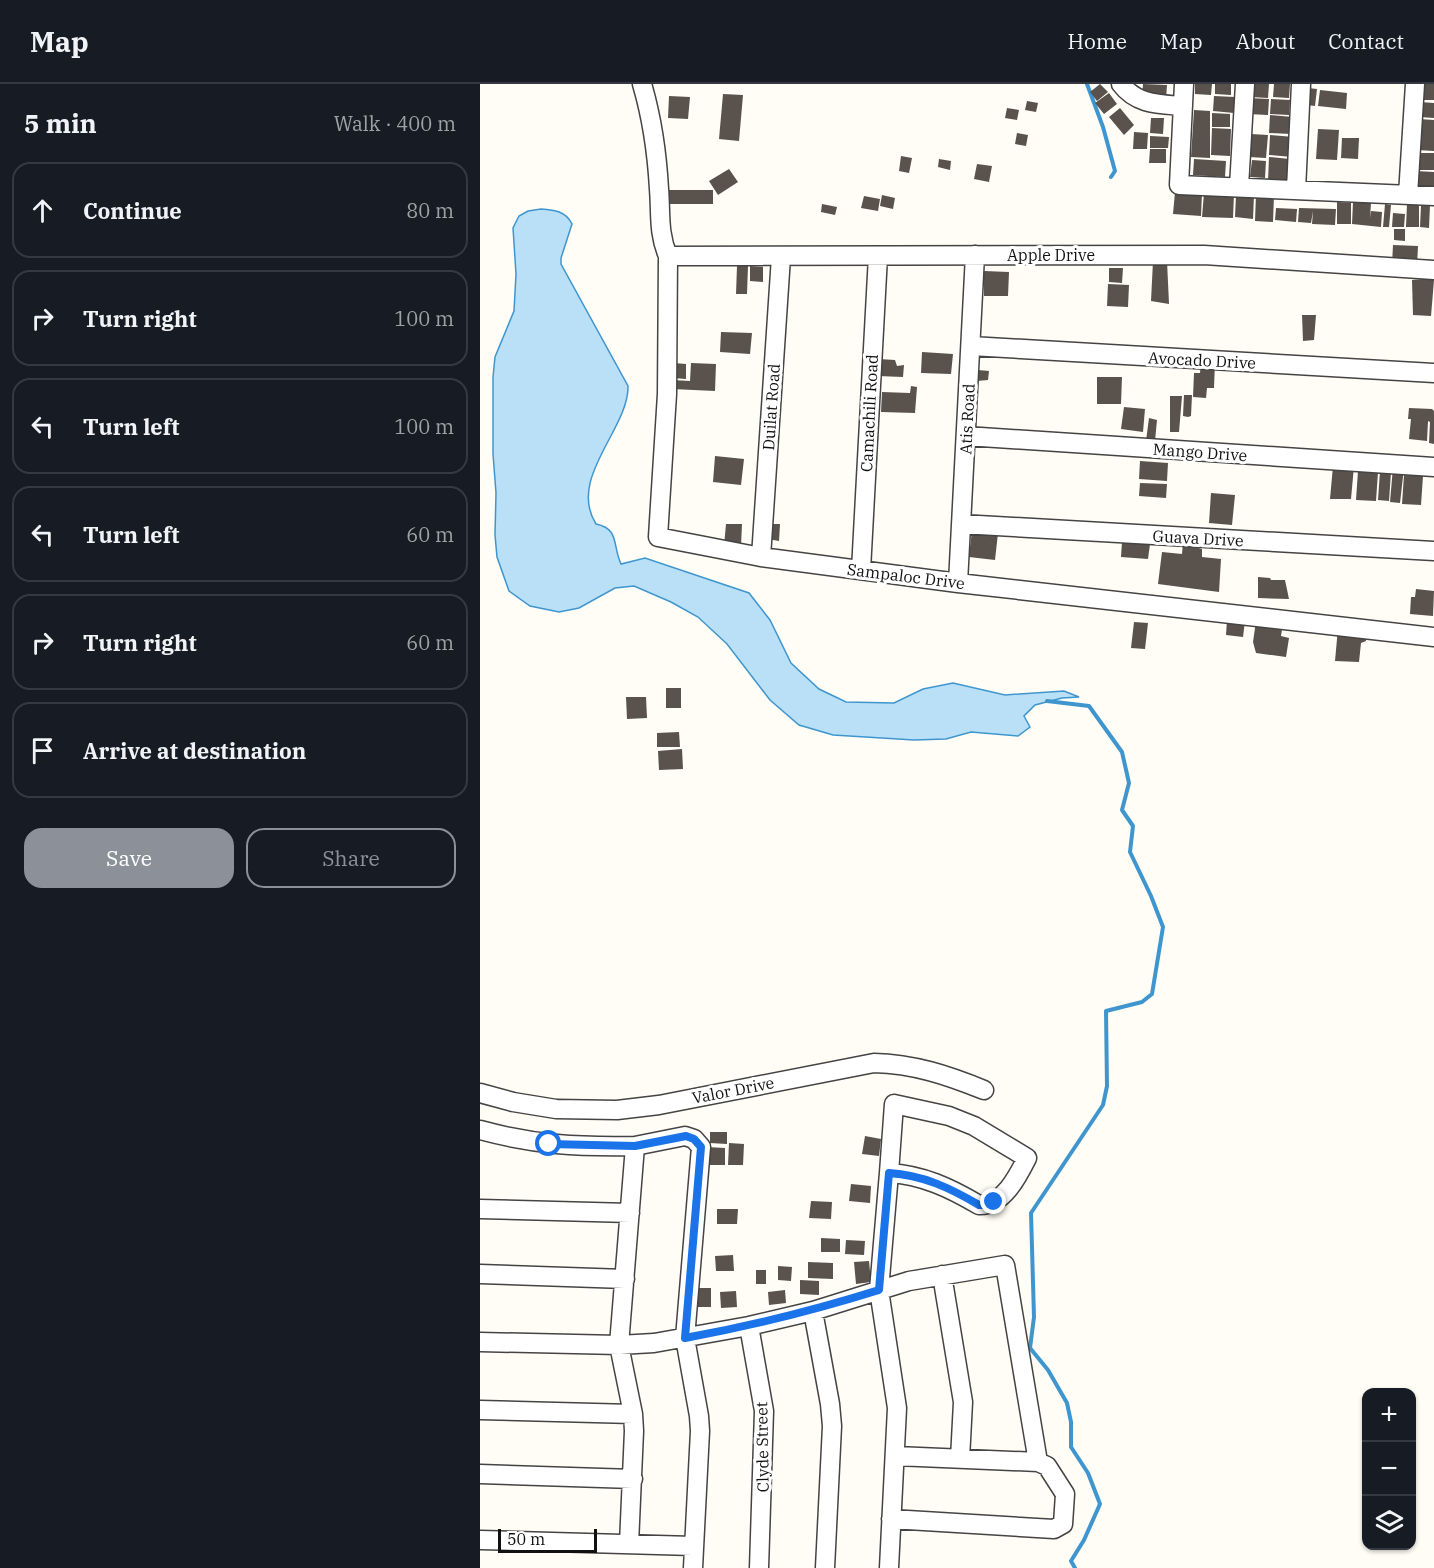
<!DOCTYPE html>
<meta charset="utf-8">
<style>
body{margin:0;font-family:"IBM Plex Serif",serif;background:#20242c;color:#f1f3f6}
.controls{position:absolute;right:18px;bottom:18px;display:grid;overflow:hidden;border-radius:12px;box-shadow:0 2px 4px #0004}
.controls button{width:54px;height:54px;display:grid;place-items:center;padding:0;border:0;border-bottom:2px solid #363941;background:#171b24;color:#f1f3f6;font:30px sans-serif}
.scale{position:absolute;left:18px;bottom:15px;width:99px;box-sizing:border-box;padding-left:6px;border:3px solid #111;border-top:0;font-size:16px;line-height:21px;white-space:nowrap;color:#111;-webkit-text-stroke:4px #fff;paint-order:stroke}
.stop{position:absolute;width:18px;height:18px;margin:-14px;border:4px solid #1a73e8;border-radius:50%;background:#fff}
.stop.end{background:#1a73e8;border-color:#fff;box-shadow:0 2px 6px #0008}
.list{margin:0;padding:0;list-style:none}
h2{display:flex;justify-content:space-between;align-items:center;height:78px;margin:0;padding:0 24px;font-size:26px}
h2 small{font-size:20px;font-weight:400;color:#9ea1a6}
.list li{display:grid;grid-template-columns:39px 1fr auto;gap:18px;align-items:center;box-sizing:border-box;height:96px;margin:0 12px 12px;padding:0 12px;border:2px solid #363941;border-radius:18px}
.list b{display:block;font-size:22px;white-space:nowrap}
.list em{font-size:20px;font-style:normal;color:#9ea1a6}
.actions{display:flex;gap:12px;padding:18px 24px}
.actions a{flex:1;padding:14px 0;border:2px solid #8c9099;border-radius:18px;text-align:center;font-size:21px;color:#8c9099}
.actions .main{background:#8c9099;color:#fff}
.icon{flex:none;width:33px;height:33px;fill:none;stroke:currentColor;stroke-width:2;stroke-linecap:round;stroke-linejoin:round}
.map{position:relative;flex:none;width:954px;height:1484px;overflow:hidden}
header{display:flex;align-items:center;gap:36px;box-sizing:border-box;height:84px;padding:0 30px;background:#171b24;border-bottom:2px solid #363941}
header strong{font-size:28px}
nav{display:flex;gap:33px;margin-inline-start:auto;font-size:21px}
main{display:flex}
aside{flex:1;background:#171b24}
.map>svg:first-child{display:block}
.water{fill:#b9e0f7;stroke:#3f96cf;stroke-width:1.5}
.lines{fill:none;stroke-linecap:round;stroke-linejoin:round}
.stream{stroke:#3f96cf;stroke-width:4}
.building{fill:#5a524d}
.minor-casing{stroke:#444;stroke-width:21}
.minor{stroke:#fff;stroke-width:18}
.route{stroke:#1a73e8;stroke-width:8}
.labels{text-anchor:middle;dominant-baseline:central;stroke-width:6;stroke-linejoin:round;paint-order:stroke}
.street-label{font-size:16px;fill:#111;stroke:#fff}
</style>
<header>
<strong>Map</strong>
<nav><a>Home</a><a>Map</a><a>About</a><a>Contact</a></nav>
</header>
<main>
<aside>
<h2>5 min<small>Walk · 400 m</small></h2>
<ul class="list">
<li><svg class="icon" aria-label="ahead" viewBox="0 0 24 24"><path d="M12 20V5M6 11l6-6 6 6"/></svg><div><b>Continue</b></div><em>80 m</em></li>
<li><svg class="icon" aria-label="right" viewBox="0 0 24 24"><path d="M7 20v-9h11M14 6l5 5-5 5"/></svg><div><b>Turn right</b></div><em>100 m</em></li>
<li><svg class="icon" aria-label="left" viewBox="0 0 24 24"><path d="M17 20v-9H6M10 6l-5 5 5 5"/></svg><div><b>Turn left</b></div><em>100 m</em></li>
<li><svg class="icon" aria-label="left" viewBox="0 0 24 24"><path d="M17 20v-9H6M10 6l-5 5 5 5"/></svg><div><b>Turn left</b></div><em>60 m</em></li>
<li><svg class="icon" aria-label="right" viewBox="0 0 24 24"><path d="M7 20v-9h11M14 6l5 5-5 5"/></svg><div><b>Turn right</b></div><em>60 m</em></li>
<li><svg class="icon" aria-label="arrive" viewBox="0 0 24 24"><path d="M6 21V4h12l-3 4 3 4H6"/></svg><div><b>Arrive at destination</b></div></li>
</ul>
<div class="actions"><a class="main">Save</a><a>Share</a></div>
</aside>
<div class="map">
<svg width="954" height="1484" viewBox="0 0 954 1484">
<rect width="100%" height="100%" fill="#fffdf5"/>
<path class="water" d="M61 125C74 126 86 127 92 140L81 174V180L148 302C149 345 87 394 116 440 140 445 132 461 141 480L165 474 269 509 290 536 311 579 339 605 366 618 414 619 443 605 473 599 525 611 584 607 599 613 582 614 555 621 544 632 550 643 538 652 491 648 466 655 434 656 353 651 319 641 290 616 247 560 218 533 191 518 154 502 135 504 99 524 79 528 50 522 29 507 17 473 15 451 16 409 13 370V293L15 273 34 227 36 190 33 144 39 132 48 127Z"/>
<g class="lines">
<path class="stream" d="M607 0 623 43 635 87 631 93
M567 617 609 622 642 668 649 699 642 726 653 742 650 768 671 812 683 843 672 910 662 918 626 927 627 1002 623 1021 551 1129 554 1233 550 1264 568 1286 587 1319 591 1338V1363L608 1389 620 1420 604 1456 591 1477 595 1484"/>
</g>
<path class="building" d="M620 0 628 8 617 17 610 8Z
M663 0 687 1 686 15 662 14Z
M715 0H732L731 11 715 10Z
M735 0H751V11L735 10Z
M772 0H789L788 14 771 13Z
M794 0H810L809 14 793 13Z
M941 0H954V16H941Z
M828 4 837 5 835 22 826 21Z
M840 6 867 9 866 25 838 22Z
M629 9 637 20 624 30 615 19Z
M243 10 263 11 259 57 239 55Z
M189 12 210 13 208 35 188 34Z
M734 12 755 13 754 29 733 27Z
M768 14 789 15 788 31 768 30Z
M791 15 810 16 809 31 790 30Z
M547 17 558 19 556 28 545 26Z
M940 18 954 19V34L939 33Z
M527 24 539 26 537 36 525 34Z
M640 24 654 41 644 51 629 33Z
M714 26 730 27V74L711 73Z
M732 29 750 30V43H732Z
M790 31 813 33 812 50 789 49Z
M671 34H684L683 50 670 49Z
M939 35 954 36V67L937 66Z
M732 44 751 45 750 72 731 71Z
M838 45 859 46 857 76 836 75Z
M654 48 668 49 667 65H653Z
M537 49 548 51 546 62 535 60Z
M771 50 788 51 786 74 769 73Z
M790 51 814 53 812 73 789 71Z
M670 52 689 53 688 64H670Z
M862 54H879L878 75 861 74Z
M670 65H686V79H669Z
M937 69H954V86H936Z
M421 72 432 74 429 89 419 87Z
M789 73 810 75 809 98 788 97Z
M459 75 471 77 470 86 458 83Z
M714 75 746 77 745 93 713 91Z
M772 76 786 77 785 94 770 93Z
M497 80 512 82 509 98 494 95Z
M249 85 258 98 238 111 229 97Z
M936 87 954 88V110L935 109Z
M186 106H233V120H186Z
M695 108 722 109 721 132 693 130Z
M724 109 754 110 753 134 722 133Z
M776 110 794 111 793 138 775 137Z
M402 111 415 114 413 125 400 122Z
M756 111H774L773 135 755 133Z
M384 112 400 115 398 127 381 124Z
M857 118 871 119V140H857Z
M873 118 891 119 890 134 891 127 902 128 901 143 872 140Z
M342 120 357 123 355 131 341 128Z
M905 120 911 121 909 143H903Z
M927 120 939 121V143H926Z
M941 121H950L949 144 940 143Z
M796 124 817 125 816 138 795 136Z
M819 124 856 125 855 141 832 140 833 127 831 139 818 138Z
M913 129 925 130 924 143H912Z
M914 145H925V157L914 156Z
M913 161 938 162 937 183 912 181Z
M673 177H687L689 220 671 217Z
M257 182H268L267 210H256Z
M270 182 283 183V198L270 197Z
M629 184H643L642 199 629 198Z
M504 187 529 188 528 212H504Z
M943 195 954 196 951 232 933 231 932 196Z
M628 200 649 201 648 223 627 222Z
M822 231H836L834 256 823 257Z
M241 248 272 249 270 270 240 268Z
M442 268 473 270 471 290 441 289Z
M399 275 415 276 417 282 424 281 423 293 398 292Z
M721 278H735L734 304H727L726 314 713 313 714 289H720Z
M194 279 206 280V295L193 294Z
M211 279 236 280 235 307 192 305V296L210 297Z
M498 286 509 287 508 296 497 297Z
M617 293H642L641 320H617Z
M431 302 437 303 435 329 401 328 402 308 430 309Z
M704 311H712L711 332 708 333 703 332Z
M690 312H702L699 348H690Z
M644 323 665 325 663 348 641 345Z
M929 324 952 325 954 327V360L949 359 950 338 948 337 947 357 929 355 931 335H928Z
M669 334 677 336 675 357H666Z
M235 372 264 375 261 401 233 398Z
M660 377 688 379 687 397 659 395Z
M853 382H874L871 415H850Z
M913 383 924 384 920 419 910 418Z
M878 387 898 388 896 417 876 416Z
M900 387 911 388 909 417 898 416Z
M924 391 943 392 941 421 922 420Z
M660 399 687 400 686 414 659 412Z
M731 409 755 411 752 441 729 439Z
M246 440H262L261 462H244Z
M287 440H300L299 457 288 455Z
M492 446 518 449 515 476 489 473Z
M642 458 670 460 668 475 641 473Z
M703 458 716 460 715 463 722 465V473L741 475 739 508 678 500 682 468 702 470Z
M778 493 790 494 791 496H805L809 515 778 514Z
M936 505 954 507 953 532 930 530 931 513H935Z
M747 536 765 537 763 553 746 551Z
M776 537 803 539 801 552 809 554 806 573 776 569 773 558Z
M654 538 668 539 665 565 651 564Z
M858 544 886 551V557L881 559 879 578 855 577Z
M186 604H201V624H186Z
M146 613H166L167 634 147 635Z
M199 648 200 663H177V649Z
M202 665 203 685 179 686 178 667Z
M230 1048H247V1060L230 1059Z
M385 1052 401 1055 399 1072 382 1070Z
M249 1059 264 1060 263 1081H248Z
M227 1063 245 1064V1081H227Z
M371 1100 391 1102 390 1119 369 1117Z
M331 1117 352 1118 351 1135 329 1134Z
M237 1125H258L257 1140H237Z
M341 1154 360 1155V1168H341Z
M366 1156 385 1157 384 1171 365 1170Z
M253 1171 254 1187H236L235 1172Z
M389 1177 391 1198 376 1200 374 1178Z
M328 1178 353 1179V1195L328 1194Z
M298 1182 312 1183 311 1197 298 1196Z
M276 1186H286V1200H276Z
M320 1196 339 1197V1211L320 1210Z
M216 1204H231V1223H216Z
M305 1206 306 1219 289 1221 288 1208Z
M256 1207 257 1223 241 1224 240 1208Z"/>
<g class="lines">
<g class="minor-casing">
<path id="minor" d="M162 0C172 34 177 69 179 105 181 129 178 149 188 172L187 310 178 453 281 473 478 499 954 553
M641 0C657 21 679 20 703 22
M704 0 699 101 954 112
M759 103 765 0
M816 106 821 0
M928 111 935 0
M188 172 724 171 954 186
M491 262 954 289
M486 352 954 383
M481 440 954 467
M281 473 301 173
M381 486 398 172
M478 499 495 171
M0 1009 33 1018 76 1025 137 1026 179 1021 394 979C434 980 467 991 504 1006
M0 1046C55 1061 98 1063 155 1062L139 1261 153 1330 154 1347 149 1460
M155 1062 205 1052 214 1055 221 1063 205 1254 219 1332 220 1347 213 1484
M409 1089 414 1020 469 1032 494 1042 547 1074C538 1092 523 1122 499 1121 470 1104 443 1091 409 1089L399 1206 417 1324 409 1484
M0 1125 150 1129
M0 1190 145 1195
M462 1191 483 1318 480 1375
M333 1227 350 1320 352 1342 345 1484
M269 1242 284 1327 279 1484
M0 1258 139 1261 174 1259 269 1242 333 1227 429 1197 525 1181 558 1378
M0 1326 153 1330
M0 1390 153 1395
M411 1435 574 1445 583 1440 585 1410 567 1382 558 1378 416 1372
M0 1456 213 1462"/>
</g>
<use href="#minor" class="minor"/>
</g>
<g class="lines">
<path class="route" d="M69 1060 155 1062 206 1052 214 1055 221 1063 205 1254C271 1242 335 1226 399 1206L409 1089C443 1091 470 1104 499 1121H507L514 1118"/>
</g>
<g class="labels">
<g class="street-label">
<text x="571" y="171">Apple Drive</text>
<text transform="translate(722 276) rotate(3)">Avocado Drive</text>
<text transform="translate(291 323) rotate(-86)">Duilat Road</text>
<text transform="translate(389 329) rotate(-87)">Camachili Road</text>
<text transform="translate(487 335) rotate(-87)">Atis Road</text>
<text transform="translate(720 368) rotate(4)">Mango Drive</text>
<text transform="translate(718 454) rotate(3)">Guava Drive</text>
<text transform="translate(426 492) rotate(7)">Sampaloc Drive</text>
<text transform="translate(253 1006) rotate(-11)">Valor Drive</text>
<text transform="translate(282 1363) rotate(-91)">Clyde Street</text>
</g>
</g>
</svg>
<div class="controls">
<button>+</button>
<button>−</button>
<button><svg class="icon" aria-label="layers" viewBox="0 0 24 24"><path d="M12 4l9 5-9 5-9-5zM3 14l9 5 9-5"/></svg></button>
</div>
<div class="scale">50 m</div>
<div class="stop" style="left:69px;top:1060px"></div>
<div class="stop end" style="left:514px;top:1118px"></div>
</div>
</main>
